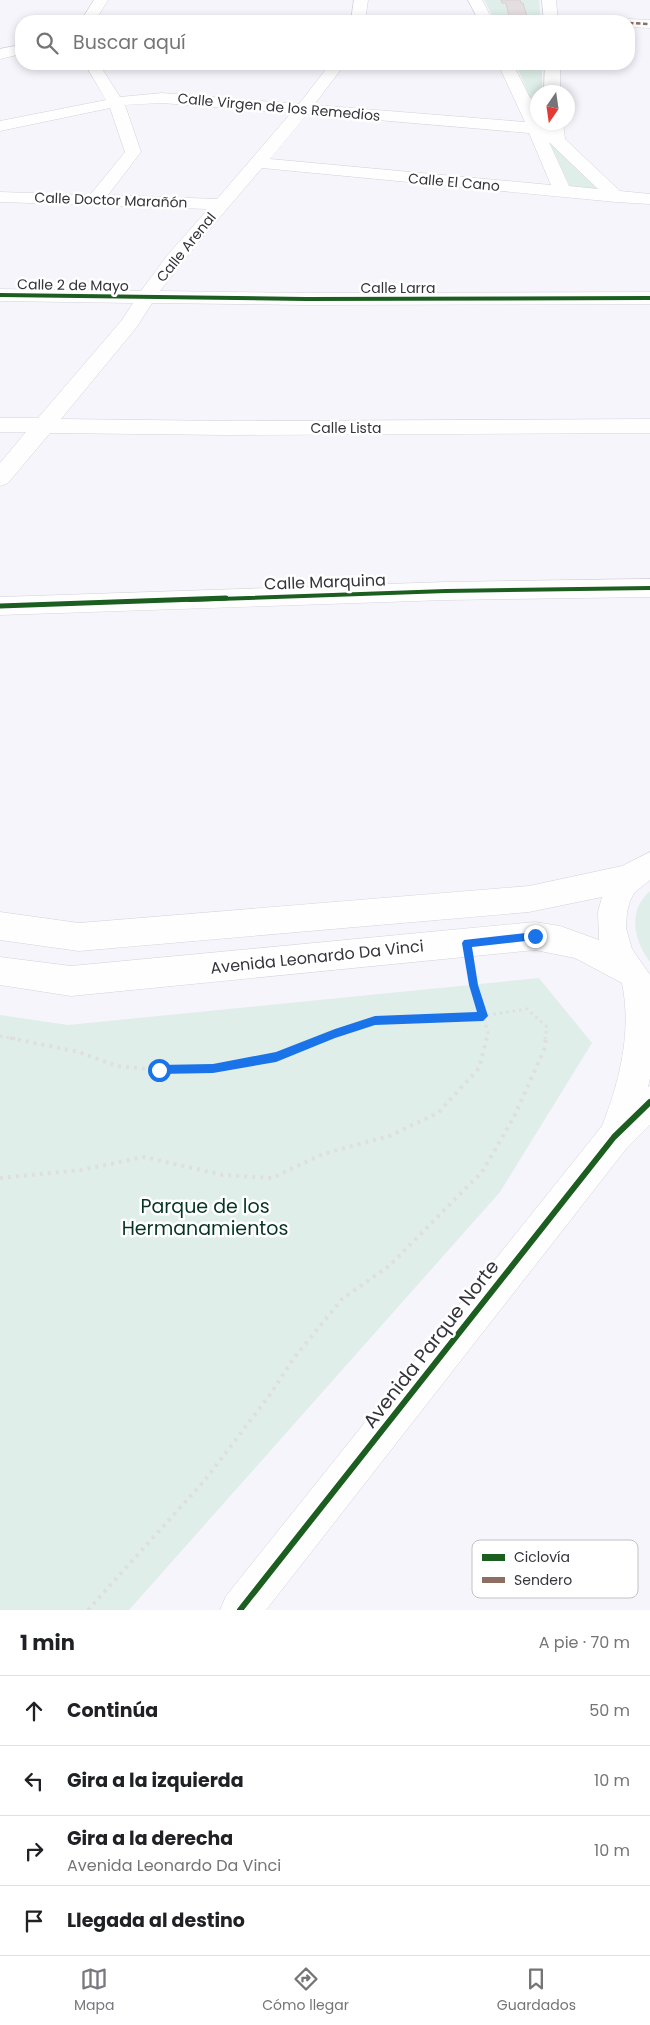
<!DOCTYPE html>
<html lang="es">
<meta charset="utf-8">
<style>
body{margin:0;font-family:Poppins,sans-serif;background:#f6f6f6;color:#202124}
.compass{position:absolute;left:530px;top:85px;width:45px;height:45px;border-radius:50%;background:#fff;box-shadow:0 2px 8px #0003;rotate:193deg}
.stop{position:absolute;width:15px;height:15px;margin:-11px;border:4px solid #1a73e8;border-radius:50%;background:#fff}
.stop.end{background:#1a73e8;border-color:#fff;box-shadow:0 1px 5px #0008}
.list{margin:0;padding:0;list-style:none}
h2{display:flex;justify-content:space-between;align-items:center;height:65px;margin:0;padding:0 20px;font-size:21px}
h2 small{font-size:16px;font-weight:400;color:#757577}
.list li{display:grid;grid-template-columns:32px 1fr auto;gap:15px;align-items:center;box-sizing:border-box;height:70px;padding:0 20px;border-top:1px solid #e0e0e0}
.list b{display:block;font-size:19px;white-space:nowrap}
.list p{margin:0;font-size:16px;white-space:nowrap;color:#757577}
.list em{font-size:16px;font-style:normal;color:#757577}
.icon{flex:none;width:28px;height:28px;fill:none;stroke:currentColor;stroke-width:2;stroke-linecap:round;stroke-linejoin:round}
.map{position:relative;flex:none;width:650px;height:1610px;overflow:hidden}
.search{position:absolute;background:#fff;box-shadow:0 2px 8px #0003;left:15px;right:15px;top:15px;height:55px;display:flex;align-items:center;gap:12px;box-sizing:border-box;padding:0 18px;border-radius:20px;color:#757577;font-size:19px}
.sheet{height:345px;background:#fff}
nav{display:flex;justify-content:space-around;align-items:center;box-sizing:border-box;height:70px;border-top:1px solid #e0e0e0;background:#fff;font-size:14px;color:#757577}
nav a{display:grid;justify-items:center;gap:2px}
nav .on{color:#79777f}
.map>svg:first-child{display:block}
.green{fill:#dfeee9}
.building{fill:#e4dee1;stroke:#d6d1d3}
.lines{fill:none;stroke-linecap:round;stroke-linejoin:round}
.minor-casing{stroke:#d3d2d9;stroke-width:1}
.path-far1{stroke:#dfdee1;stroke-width:3;stroke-dasharray:2.5 4;stroke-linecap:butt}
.path{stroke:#dfdee1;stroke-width:4;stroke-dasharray:3 5;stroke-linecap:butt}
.minor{fill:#fefeff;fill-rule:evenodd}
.quiet{stroke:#8d6e63;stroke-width:2.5;stroke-dasharray:4.5 2.5;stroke-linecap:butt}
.cycleway-far2-casing{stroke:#fff;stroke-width:6}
.cycleway-far1-casing{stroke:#fff;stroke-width:8}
.cycleway-casing{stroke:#fff;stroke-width:9}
.cycleway-far2{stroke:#1b5e20;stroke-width:4}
.cycleway-far1{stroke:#1b5e20;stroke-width:5}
.cycleway{stroke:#1b5e20;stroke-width:6}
.route{fill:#1a73e8}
.labels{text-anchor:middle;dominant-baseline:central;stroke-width:5;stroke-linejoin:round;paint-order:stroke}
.far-street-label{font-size:14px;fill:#35333b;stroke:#fff}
.street-label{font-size:16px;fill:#35333b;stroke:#fff}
.near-park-label{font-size:19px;fill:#073424;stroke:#fff}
.near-street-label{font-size:19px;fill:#35333b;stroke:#fff}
.key{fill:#fff;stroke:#c2c2c4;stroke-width:1}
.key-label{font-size:14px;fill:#35333b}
</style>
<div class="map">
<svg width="650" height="1610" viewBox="0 0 650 1610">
<rect width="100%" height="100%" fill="#f6f5fc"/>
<path class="green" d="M484 0H539L541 21H495Z
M516 64H542V92H538L537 100H531Z
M545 137 602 191 569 189Z
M650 891V962C634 941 627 911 650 891Z
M539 978 592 1043 500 1192 129 1610H0V1015L68 1025Z"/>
<path class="building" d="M501 0H520L521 3H523L528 20H510L506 3H502Z"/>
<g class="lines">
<g class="minor-casing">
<path id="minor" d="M94 0H108L95 21H81Z
M354 0H368L365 21H351Z
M468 0H482L493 21H479Z
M542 0H556L558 21H544Z
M629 19 650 20V28L629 27V21H623Z
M21 45V54L0 59V49Z
M85 64H99L120 97 162 93 299 104 330 64H345L314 105 525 122 498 64H513L530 98 538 101V122H541L542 126 547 127V122H563L565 139 620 191 650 194V204L616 202 262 168 196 245 160 291 306 293 650 292V304L306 305 152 303 136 328 61 419 229 421 650 419V433L229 435 50 433 8 483 0 486V463L26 432H0V418H38L122 320 133 303 0 301V289L141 291 166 257 208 209 0 202V192L90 195 125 152 110 108 0 131V121L106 100ZM162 103 291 113 217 199 108 195 141 152 125 105ZM307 114 529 133 551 185 270 159ZM549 142 551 144 598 189 569 186Z
M545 64H560V92H544Z
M650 579V597L446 600 0 615V597L446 582Z
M650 852V880L634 893 630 901 627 912 626 928 632 949 650 975V1078L648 1087 650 1086V1125L626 1149 266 1610H220L226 1596 602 1126C620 1080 632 1032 622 983L575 958 535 950 71 996 0 985V957L71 966 535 922 560 926 599 940 598 912 602 897 529 912 79 951 0 940V912L79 923 529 886 622 866Z"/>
</g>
<path class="path-far1" d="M472 975 488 1033 486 1039
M0 1036 17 1039
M321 1039 375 1021 483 1016 527 1009 547 1027 545 1039"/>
<path class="path" d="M10 1038 79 1052 117 1066 159 1070 213 1068 277 1057 325 1038
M0 1178 81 1170 144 1157 223 1175 272 1178 323 1154 389 1136 438 1113 479 1068 487 1038
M88 1610 205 1480 269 1396 294 1358 342 1299 389 1266 482 1172 514 1117 544 1050 546 1038"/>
<use href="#minor" class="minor"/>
<path class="quiet" d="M629 23 650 24"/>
<g class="cycleway-far2-casing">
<path id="cycleway-far2" d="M0 295 306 299 650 298
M189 600 446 591 650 588"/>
</g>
<g class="cycleway-far1-casing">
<path id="cycleway-far1" d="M0 606 226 598"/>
</g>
<g class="cycleway-casing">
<path id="cycleway" d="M240 1610 614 1137 650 1102"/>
</g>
<use href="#cycleway-far2" class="cycleway-far2"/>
<use href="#cycleway-far1" class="cycleway-far1"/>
<use href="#cycleway" class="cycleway"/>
</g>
<path class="route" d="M535 932 539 936 535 940 472 947 478 985 488 1016 483 1021 375 1025 335 1038 276 1062 213 1073 159 1074 154 1070 159 1065 213 1064 276 1052 335 1029 375 1016 477 1012 469 985 462 943 464 940Z"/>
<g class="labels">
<g class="far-street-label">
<text transform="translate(279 107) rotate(5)">Calle Virgen de los Remedios</text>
<text transform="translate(454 182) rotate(5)">Calle El Cano</text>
<text transform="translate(111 200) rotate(2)">Calle Doctor Marañón</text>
<text transform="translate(186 247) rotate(-51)">Calle Arenal</text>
<text transform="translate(73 285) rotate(1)">Calle 2 de Mayo</text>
<text x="398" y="288">Calle Larra</text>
<text x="346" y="428">Calle Lista</text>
</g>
<g class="street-label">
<text transform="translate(325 582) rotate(-2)">Calle Marquina</text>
<text transform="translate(317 957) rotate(-6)">Avenida Leonardo Da Vinci</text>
</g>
<g class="near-park-label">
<text x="205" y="1206">Parque de los<tspan x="205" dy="22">Hermanamientos</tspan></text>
</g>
<g class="near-street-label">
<text transform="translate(431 1344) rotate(-52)">Avenida Parque Norte</text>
</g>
</g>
<rect x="472" y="1540" width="166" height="58" rx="8" class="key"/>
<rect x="482" y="1554" width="23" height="7" fill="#1b5e20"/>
<rect x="482" y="1577" width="23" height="6" fill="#8d6e63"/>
<g class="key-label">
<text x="514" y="1562">Ciclovía</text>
<text x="514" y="1585">Sendero</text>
</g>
</svg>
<svg class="compass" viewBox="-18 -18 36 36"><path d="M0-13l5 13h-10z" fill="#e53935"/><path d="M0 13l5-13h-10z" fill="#757577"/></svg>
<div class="stop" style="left:159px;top:1070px"></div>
<div class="stop end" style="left:535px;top:936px"></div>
<div class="search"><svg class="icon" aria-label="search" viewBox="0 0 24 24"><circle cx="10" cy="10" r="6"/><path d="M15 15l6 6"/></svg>Buscar aquí</div>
</div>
<section class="sheet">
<h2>1 min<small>A pie · 70 m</small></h2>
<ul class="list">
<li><svg class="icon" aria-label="ahead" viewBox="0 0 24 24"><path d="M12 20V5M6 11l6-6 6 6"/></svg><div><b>Continúa</b></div><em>50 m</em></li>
<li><svg class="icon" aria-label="left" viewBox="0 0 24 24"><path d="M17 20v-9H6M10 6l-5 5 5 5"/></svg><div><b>Gira a la izquierda</b></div><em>10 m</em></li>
<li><svg class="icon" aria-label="right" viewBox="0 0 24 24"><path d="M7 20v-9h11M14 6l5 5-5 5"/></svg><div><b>Gira a la derecha</b><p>Avenida Leonardo Da Vinci</p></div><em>10 m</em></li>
<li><svg class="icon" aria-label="arrive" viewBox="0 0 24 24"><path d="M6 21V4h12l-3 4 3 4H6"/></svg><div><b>Llegada al destino</b></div></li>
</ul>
</section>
<nav>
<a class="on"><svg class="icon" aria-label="map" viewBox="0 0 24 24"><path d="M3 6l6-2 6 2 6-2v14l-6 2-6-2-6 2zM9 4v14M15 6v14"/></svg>Mapa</a>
<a><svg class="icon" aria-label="directions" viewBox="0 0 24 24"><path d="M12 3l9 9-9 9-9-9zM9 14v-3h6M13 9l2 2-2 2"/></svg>Cómo llegar</a>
<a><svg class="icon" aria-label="saved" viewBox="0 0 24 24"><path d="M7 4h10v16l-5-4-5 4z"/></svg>Guardados</a>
</nav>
